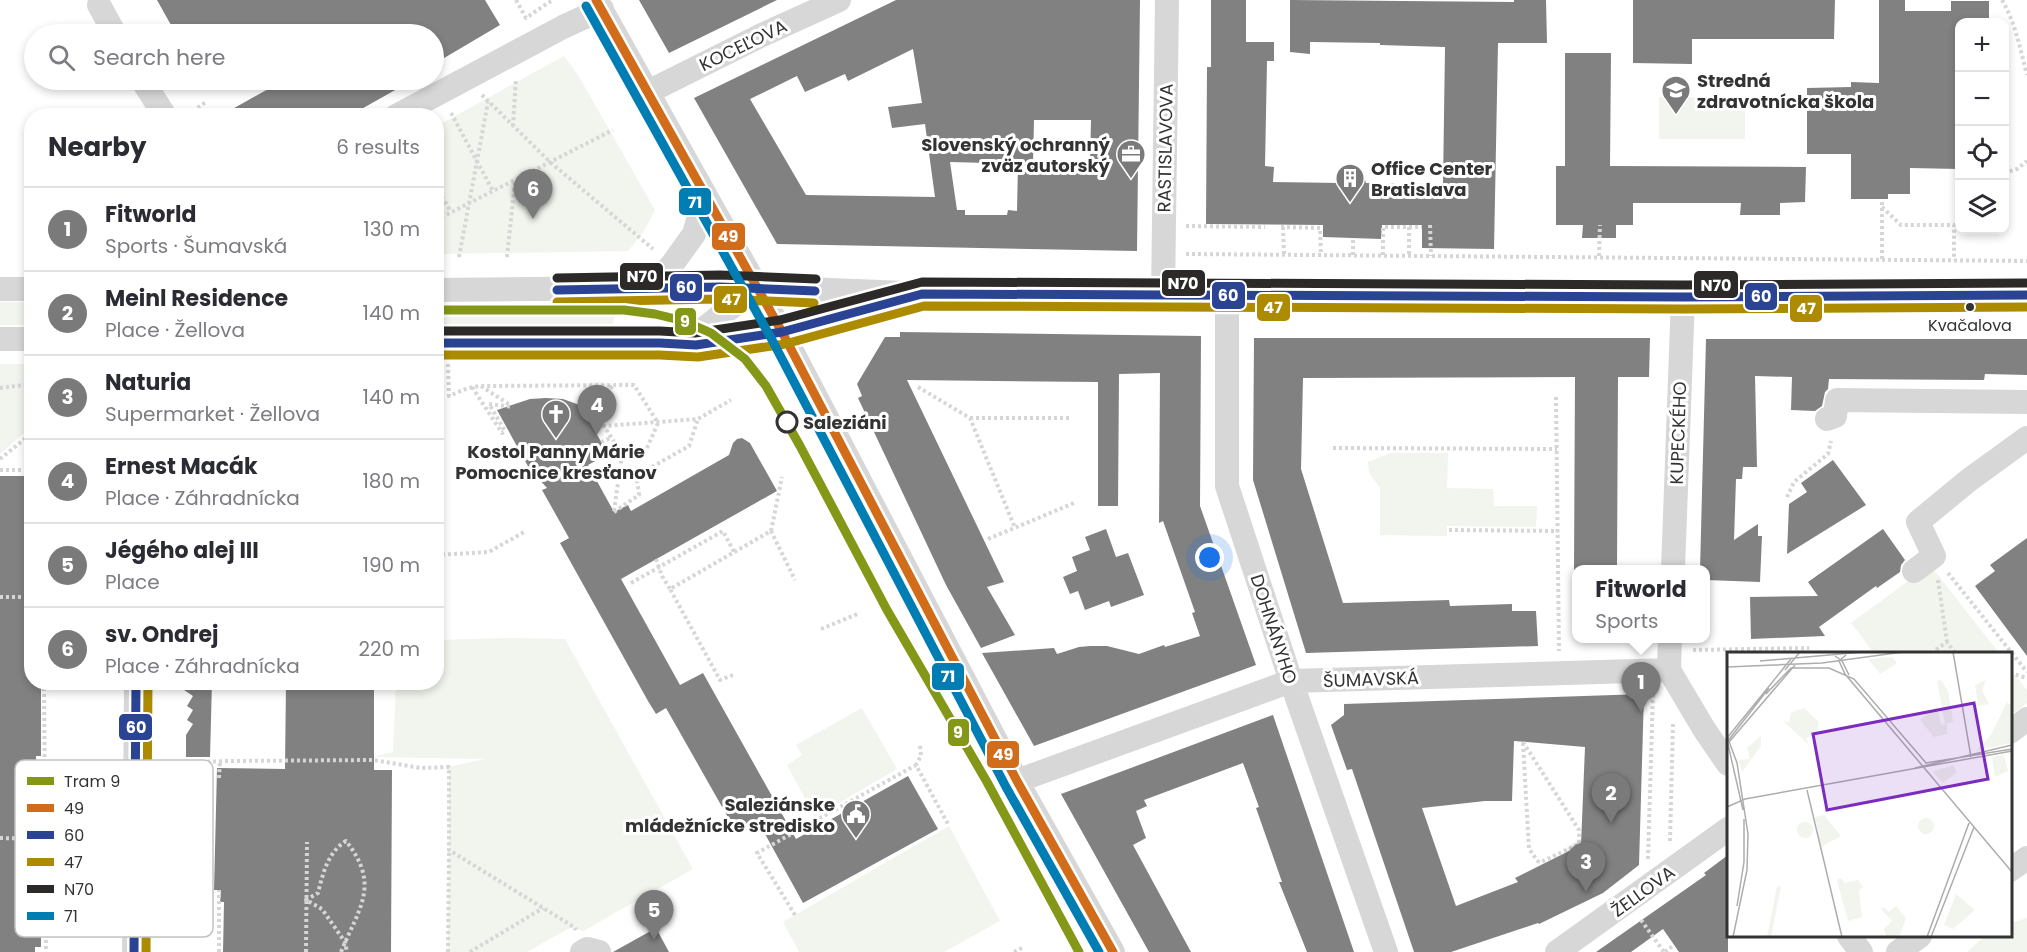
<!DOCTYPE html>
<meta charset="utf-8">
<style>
body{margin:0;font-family:Poppins,sans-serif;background:#f7f7f7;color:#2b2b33}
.controls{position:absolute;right:18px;top:18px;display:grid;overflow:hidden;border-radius:12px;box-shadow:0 3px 9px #0003}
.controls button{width:54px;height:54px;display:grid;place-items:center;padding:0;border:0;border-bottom:2px solid #e1e1e2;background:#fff;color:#2b2b33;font:30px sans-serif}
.you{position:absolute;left:1210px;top:558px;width:21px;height:21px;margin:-15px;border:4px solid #fff;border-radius:50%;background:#1a73e8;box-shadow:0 0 0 9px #1a73e833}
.badge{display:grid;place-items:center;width:39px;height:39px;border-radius:50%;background:#7a7a7a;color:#fff;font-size:20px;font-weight:700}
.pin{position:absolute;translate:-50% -50px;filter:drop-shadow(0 2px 3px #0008)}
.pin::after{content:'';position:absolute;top:32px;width:21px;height:18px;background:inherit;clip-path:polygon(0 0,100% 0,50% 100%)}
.popup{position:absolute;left:1572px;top:565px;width:138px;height:78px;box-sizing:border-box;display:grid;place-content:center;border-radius:12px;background:#fff;filter:drop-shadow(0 2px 4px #0005);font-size:20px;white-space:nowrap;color:#7c7c81}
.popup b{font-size:22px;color:#2b2b33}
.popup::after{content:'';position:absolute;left:50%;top:100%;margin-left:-12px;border:12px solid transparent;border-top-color:#fff}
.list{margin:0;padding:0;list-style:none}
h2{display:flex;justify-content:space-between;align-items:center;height:78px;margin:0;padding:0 24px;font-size:26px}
h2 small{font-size:20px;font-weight:400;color:#7c7c81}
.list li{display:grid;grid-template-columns:39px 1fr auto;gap:18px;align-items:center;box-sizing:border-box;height:84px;padding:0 24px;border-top:2px solid #e1e1e2}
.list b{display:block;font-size:22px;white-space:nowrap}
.list p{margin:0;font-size:20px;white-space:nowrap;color:#7c7c81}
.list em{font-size:20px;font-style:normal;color:#7c7c81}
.icon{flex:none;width:33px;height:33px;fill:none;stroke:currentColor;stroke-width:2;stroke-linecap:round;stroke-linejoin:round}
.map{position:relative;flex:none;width:2027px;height:952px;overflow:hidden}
.search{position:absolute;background:#fff;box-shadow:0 3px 9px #0003;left:24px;top:24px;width:420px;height:66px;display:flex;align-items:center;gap:15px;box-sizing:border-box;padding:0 21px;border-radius:33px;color:#7c7c81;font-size:22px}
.panel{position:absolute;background:#fff;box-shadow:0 3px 9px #0003;left:24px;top:108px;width:420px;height:582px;border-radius:24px}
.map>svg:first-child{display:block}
.green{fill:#f1f5ed}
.building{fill:#818181;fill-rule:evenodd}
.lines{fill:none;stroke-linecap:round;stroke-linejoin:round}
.path{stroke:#d6d6d6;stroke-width:4;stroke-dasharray:3 3;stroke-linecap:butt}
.minor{stroke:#d7d7d7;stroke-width:24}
.bus-1-casing{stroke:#fff;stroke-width:14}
.bus-2-casing{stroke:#fff;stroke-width:14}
.bus-3-casing{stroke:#fff;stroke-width:14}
.bus-4-casing{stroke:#fff;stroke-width:14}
.bus-5-casing{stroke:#fff;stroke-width:14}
.bus-1{stroke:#d16c1a;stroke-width:9}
.bus-2{stroke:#2a4493;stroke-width:9}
.bus-3{stroke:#ad8b00;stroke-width:9}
.bus-4{stroke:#2b2a29;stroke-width:9}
.bus-5{stroke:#007db3;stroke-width:9}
.tram-1-casing{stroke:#fff;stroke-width:14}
.tram-1{stroke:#849717;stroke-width:9}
.bus-dot{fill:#333;stroke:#fff;stroke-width:2}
.stop-dot{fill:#fff;stroke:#333;stroke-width:3}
.labels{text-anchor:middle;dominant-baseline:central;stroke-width:6;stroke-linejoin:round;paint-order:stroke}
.bus-label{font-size:16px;fill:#333;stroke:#fff}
.street-label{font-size:18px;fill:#333;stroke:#fff}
.poi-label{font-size:18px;font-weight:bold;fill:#333;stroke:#fff;text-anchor:start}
.stop-label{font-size:18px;font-weight:bold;fill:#333;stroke:#fff;text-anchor:start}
.inset-road{fill:none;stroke:#adadad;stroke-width:1.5}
.view{fill:#7b2cbf;fill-opacity:0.15;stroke:#7b2cbf;stroke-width:3}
.inset-edge{fill:none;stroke:#333;stroke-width:3}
.key{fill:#fff;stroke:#c2c2c2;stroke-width:1.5}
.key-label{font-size:16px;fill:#333}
.line-badge{stroke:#fff;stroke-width:2}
.badge-label{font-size:16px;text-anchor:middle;font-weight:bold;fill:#fff}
</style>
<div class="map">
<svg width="2027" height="952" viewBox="0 0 2027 952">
<rect width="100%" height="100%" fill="#fff"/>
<path class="green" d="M564 56 578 75 655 210 644 231 628 251 437 254V126Z
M1659 97H1745V139H1659Z
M0 302H31V325H0Z
M437 304 615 306 613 328H437Z
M0 364H32L31 427 0 454Z
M1390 453H1448L1447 488 1493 489 1494 506H1537L1536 527 1447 526V536L1380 535V488L1369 473 1368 462Z
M1930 565 1999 653H1874L1851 623Z
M506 638 565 639 693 869 583 931 570 928 527 952H448L449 767 484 759 373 757 393 752 396 683 436 682 437 640Z
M2010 669 2027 690V703L2011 715Z
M862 708 897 769 815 817 787 765 802 755 796 745Z
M949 826 1000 921 944 952H799L783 922Z
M2027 918V952H1967L1985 936H2010L2011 923Z"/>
<path class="building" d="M157 0H485L500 25 434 64V34H176Z
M639 0H777L669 53Z
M896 0H1140L1137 251 777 244 694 98ZM913 49 922 103 888 107 892 128 925 124 935 197 806 195 750 99 797 76 805 92 845 74 848 81ZM1034 120H1091L1090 164H1033ZM950 162 1033 164H1018L1017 211 1008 210 1007 215H965V210H957Z
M1211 0H1246V42H1274V61H1267L1265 166 1274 167 1273 182 1340 183V180H1365L1366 183 1443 184 1445 47 1380 45V43L1310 42V54L1290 52V0L1514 2V0H1546L1547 43H1498L1494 249 1422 248V225H1382L1381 239 1323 237V225L1206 224 1207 67H1211Z
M1633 0H1835L1834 39H1692V64L1633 63Z
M1879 0H1905V11H1951V1H1989V22H1959V169L1910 168V194H1888V199H1851V154H1807V88L1851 87V82L1879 83Z
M1565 53H1611L1610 166 1806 167 1805 202 1780 203V215H1740L1741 203H1633V225H1616V238H1582L1583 225H1556V166H1565Z
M284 80H413L349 116H220Z
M900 332 1201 336 1200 506 1256 665 1034 746 982 653 1054 648 1057 654 1079 647 1090 646H1107L1139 654 1164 645 1165 647 1200 636 1192 613 1195 612 1163 521 1159 523 1160 373 1119 374 1118 506H1098V382L907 380 1004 582 987 587 1015 635 981 648 946 585 858 398 862 396 857 384 885 337H900Z
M1254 338H1650L1649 377H1618L1617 570H1574L1575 377 1303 378 1301 469 1343 603 1449 600 1450 606 1512 604V611H1536L1538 646 1306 653 1253 480Z
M1706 339H2027V375L1985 374 1984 380 1829 379 1828 389 1825 392 1822 406 1815 411 1791 410 1792 377 1755 376 1757 467H1743L1742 479H1736L1734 540 1758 524V536H1762L1760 582 1706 580V570H1700Z
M546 398 563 399 596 411 590 422 608 454 588 465 614 512 628 505 631 511 729 455 733 443 737 439 742 438 750 443 777 491 621 579 680 685 703 673 796 839 908 776 938 829 803 903 759 823 738 835 666 708 656 714 648 701 560 543 569 538 542 490 547 488 529 468 497 410 530 399Z
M1833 460 1866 505 1787 554 1789 504 1807 492 1801 483Z
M0 476H32V682H41V756H36V794H41V820H36L35 857H41V883H35V921H41V947H35V952H0Z
M1106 529 1116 557 1128 553 1144 595 1111 607 1109 601 1085 610 1078 591 1070 594 1063 577 1077 571 1072 557 1090 550 1085 537Z
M1883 529 1905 560 1901 565 1900 572 1877 588 1876 586 1819 627 1825 636 1751 639 1750 597 1818 596 1808 582Z
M2027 538V656L1975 586 1995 571 1990 565Z
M172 682H212L210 757H186V735L193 724 187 720 193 710 187 706 193 696Z
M286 682H374V770H392L391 952H223L224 902H220L221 890H214L217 768 285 769Z
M1644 694 1639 865 1603 893 1539 924 1538 923 1451 952H1414L1352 769 1347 770 1331 725 1344 715V704ZM1514 741 1585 747 1581 845 1515 878 1518 882 1456 906 1422 808 1485 801H1512Z
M1273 715 1354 952H1307L1279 882H1282L1256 808 1259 807 1243 763 1144 800 1147 806 1136 811 1146 838 1133 845 1191 952H1149L1061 794Z
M1728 855V952H1679L1663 929 1631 952H1596L1706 875 1704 873Z
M656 928 669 952H613Z"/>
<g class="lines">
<path class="path" d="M516 0 526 18 551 1
M2002 0C2016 24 2020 49 2027 75
M482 95 550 162 653 249
M451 113 493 191
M188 115 207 101
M513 126 516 78
M2004 173 2017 169 2027 161
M436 186 451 212
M1882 207 1901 225H1954V260
M436 220 613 130
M1430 225 1431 256
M1186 226 1265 227
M1281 227 1320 228 1321 255
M1283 227 1284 255
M1409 227V255
M1186 254 2027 261
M1353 255V237
M1383 255V227H1422
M1599 256 1600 225
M459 257 488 102
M507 257 515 181
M1882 259V199
M448 364 449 396 468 388 480 386 634 385 658 423 643 457 622 454 604 426 698 419 731 400
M481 386 510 405
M472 387 502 433 505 431 489 404 513 407
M918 387 970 418 1015 528
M0 388 32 384
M1556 397 1559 651
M580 408 613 386
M970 418H1072
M601 442 611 438
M1333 448 1557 449
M0 459 32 433
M0 470H32
M1787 497 1794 482 1828 454 1831 441
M614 511 622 454
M614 512 639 495 637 479 643 472 689 446 698 419
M1449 530 1558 531
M771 531 782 477
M988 539 1074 503
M436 555 489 552 524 532
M656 559 662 576 670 589
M1948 573 2027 672
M1938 580 1947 642
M631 583 723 531 734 552
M0 597H32
M821 629 860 613
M1693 650 1809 648
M1936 654 1934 651 1947 642 1956 654
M2010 673 2027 678
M733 675 720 680 670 589 771 531 795 580
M44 682 46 952
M1523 742 1579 830V844L1539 863
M1523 743 1529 849 1540 864
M920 746 921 756 916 765 949 826
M165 763 228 761 373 760 421 768 449 767V850L574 927 576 930
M45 777 84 776
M219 778 220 761
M0 838 45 839
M1670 841 1673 723
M1648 859 1653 693
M46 900 84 901
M795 915 757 853 916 765
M1641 920 1664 952
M219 952V890
M306 952 307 842
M341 952C359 908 381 885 346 841 328 852 323 873 318 893L306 900 322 909 345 942 347 952
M448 952 449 851
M470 952 543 908
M1014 952 1022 948
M1665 952 1674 945"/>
<path class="minor" d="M596 0 782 332 1017 781 1113 952
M99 5 115 34
M142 80 165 116
M648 92 762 35 839 0
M396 116 563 27 602 9
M0 289H32
M436 290 757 287 980 296 2027 295
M645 290 671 266 694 234 705 195
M1227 295V486L1291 681 1386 952
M1163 296 1167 0
M679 338 705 328 757 287
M0 339H32
M436 343H660L696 345 782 332 896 301
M1827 419 1835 416 1837 400 2027 402
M1673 570 1683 297
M1914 571 1934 556 1918 522 1969 480 2027 438
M1670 638 1669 670 1704 729 1728 764
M2010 732 2027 719
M1017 781 1291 681 1669 670
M2010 870 2027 858
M1849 936 1861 952
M134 952 136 682
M582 952 587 949 599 952
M1557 952 1728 829
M1898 952 1920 936"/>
<g class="bus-1-casing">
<path id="bus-1" d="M596 0 782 332 1017 781 1113 952"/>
</g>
<g class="bus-2-casing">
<path id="bus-2" d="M557 290 720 287 815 291
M436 343H660L696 345 782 332 922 294 1683 297 2027 295
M134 952 136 682"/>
</g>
<g class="bus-3-casing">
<path id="bus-3" d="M557 302 720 299 814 303
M436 355H660L698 357 785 344 924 306 1683 309 2027 307
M146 952 148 682"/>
</g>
<g class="bus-4-casing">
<path id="bus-4" d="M557 278 720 275 816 279
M436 331H660L695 333 780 320 922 282 1683 285 2027 283"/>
</g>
<g class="bus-5-casing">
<path id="bus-5" d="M586 6 771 338 1006 787 1099 952"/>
</g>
<use href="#bus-1" class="bus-1"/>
<use href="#bus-2" class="bus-2"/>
<use href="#bus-3" class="bus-3"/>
<use href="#bus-4" class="bus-4"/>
<use href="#bus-5" class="bus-5"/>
<g class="tram-1-casing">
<path id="tram-1" d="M436 310H624L655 314 684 321 711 333 745 359 766 386 800 446 887 610 987 782 1079 952"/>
</g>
<use href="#tram-1" class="tram-1"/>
</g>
<defs>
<g id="school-pin" transform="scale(1.5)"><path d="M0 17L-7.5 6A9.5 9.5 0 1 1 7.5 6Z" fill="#7a7a7a" stroke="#fff"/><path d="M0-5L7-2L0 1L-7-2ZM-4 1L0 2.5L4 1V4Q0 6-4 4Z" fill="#fff"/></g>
<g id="office-pin" transform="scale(1.5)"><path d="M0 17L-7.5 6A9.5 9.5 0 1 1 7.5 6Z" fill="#7a7a7a" stroke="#fff"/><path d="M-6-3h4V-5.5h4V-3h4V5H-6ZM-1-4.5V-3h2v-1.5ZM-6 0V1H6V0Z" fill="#fff"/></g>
<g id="building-pin" transform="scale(1.5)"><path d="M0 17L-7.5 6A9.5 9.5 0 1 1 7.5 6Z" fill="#7a7a7a" stroke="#fff"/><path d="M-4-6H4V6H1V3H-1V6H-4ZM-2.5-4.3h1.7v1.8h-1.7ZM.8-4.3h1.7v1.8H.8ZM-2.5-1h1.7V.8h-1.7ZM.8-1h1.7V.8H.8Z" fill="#fff"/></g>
<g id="church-pin" transform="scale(1.5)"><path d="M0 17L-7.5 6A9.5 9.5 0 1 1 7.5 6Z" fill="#7a7a7a" stroke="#fff"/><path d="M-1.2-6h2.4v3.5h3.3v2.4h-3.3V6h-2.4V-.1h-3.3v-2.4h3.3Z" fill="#fff"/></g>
<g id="civic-pin" transform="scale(1.5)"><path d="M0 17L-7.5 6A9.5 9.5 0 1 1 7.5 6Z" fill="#7a7a7a" stroke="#fff"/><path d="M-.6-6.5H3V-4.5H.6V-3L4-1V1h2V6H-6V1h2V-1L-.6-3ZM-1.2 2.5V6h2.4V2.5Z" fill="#fff"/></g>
</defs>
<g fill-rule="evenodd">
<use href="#school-pin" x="1676" y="90"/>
<use href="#office-pin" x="1131" y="154"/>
<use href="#building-pin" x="1350" y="178"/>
<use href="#church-pin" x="556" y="414"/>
<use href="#civic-pin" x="856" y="814"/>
</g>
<circle class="bus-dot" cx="1970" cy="307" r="5"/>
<circle class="stop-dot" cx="787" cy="422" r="10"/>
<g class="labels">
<g class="bus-label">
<text x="1970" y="325">Kvačalova</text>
</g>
<g class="street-label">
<text transform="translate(743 45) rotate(-26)">KOCEĽOVA</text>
<text transform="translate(1165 148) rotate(-89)">RASTISLAVOVA</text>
<text transform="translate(1678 433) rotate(-88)">KUPECKÉHO</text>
<text transform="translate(1274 629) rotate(72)">DOHNÁNYHO</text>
<text transform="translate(1371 679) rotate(-2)">ŠUMAVSKÁ</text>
<text transform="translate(1643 891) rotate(-36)">ŽELLOVA</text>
</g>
<g class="poi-label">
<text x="1697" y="80">Stredná<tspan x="1697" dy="21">zdravotnícka škola</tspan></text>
<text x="1110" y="144" text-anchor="end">Slovenský ochranný<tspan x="1110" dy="21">zväz autorský</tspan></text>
<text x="1371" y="168">Office Center<tspan x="1371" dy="21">Bratislava</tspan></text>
<text x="556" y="451" text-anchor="middle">Kostol Panny Márie<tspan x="556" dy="21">Pomocnice kresťanov</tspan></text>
<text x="835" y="804" text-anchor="end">Saleziánske<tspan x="835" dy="21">mládežnícke stredisko</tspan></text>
</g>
<g class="stop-label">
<text x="803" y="422">Saleziáni</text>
</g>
</g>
<g transform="translate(1727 652)">
<rect width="285" height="285" fill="#fff"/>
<path d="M165 5 170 11 153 22 141 7ZM214 28 221 39 226 70 218 72 210 29ZM259 28 255 38 262 52 251 54 248 33ZM280 50 285 54V91L249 99 264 83ZM210 55 214 73 220 72V82L207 85 193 68ZM77 56 92 70 90 82 79 86 82 93 56 69 62 71 64 61ZM34 84V94L15 120 10 102 12 108 23 107 20 96ZM277 103 281 119 268 125 265 105ZM226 113 230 120 216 131 206 120ZM97 163 114 184 94 195 88 165ZM191 174a8 8 0 1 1 16 0a8 8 0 1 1-16 0ZM70 178a8 8 0 1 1 16 0a8 8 0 1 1-16 0ZM114 226 118 231 131 228 136 235 132 239 135 265 121 269 110 228ZM50 234 54 235 44 285H40ZM229 242 248 258 226 277 217 273ZM169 254 179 266 173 283 159 285 157 277 165 269 154 257 157 255 162 260Z" fill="#f1f5ed"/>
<path class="inset-road" d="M226 0 244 105M119 3 112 9 118 22 285 220M108 4 115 9 122 23M33 9 136 0M0 15 95 11 176 0M58 18 73 0M39 42 64 16H102L127 27 199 111 285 97M0 84 10 111 21 182 20 218 6 285M0 86 64 7M0 88 16 158M0 90 42 36M2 90 68 13M188 116 285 93M80 138 115 285M0 155 18 147 285 99M10 254 17 210V167M200 285 242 171M204 285 247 175"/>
<path class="view" d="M247 51 261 127 100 158 86 82Z"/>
<rect width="285" height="285" class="inset-edge"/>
</g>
<rect x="15" y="760" width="198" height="177" rx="9" class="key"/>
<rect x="27" y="777" width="27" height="8" fill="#849717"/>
<rect x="27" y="804" width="27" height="8" fill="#d16c1a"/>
<rect x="27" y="831" width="27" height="8" fill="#2a4493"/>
<rect x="27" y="858" width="27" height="8" fill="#ad8b00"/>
<rect x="27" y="885" width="27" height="8" fill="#2b2a29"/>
<rect x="27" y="912" width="27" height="8" fill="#007db3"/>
<g class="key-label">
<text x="64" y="787">Tram 9</text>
<text x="64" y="814">49</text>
<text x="64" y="841">60</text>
<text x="64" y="868">47</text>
<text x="64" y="895">N70</text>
<text x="64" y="922">71</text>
</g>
<g class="line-badge">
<rect x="678" y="187" width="34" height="29" rx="6" fill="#007db3"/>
<rect x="711" y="222" width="35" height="29" rx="6" fill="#d16c1a"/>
<rect x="619" y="262" width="45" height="29" rx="6" fill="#2b2a29"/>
<rect x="1161" y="269" width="45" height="28" rx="6" fill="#2b2a29"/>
<rect x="1693" y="270" width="46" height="29" rx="6" fill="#2b2a29"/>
<rect x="669" y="273" width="34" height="29" rx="6" fill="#2a4493"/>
<rect x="1211" y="281" width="35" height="29" rx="6" fill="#2a4493"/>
<rect x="1744" y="282" width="34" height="29" rx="6" fill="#2a4493"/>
<rect x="713" y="285" width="35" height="29" rx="6" fill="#ad8b00"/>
<rect x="1256" y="293" width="35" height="29" rx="6" fill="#ad8b00"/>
<rect x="1789" y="294" width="34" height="29" rx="6" fill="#ad8b00"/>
<rect x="674" y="307" width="23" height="29" rx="6" fill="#849717"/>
<rect x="931" y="662" width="34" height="29" rx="6" fill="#007db3"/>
<rect x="118" y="713" width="35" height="28" rx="6" fill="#2a4493"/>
<rect x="947" y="718" width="23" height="29" rx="6" fill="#849717"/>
<rect x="986" y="740" width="34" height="29" rx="6" fill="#d16c1a"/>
</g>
<g class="badge-label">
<text x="695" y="208">71</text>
<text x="728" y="242">49</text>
<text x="642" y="282">N70</text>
<text x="1183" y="289">N70</text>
<text x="1716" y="291">N70</text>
<text x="686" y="293">60</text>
<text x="1228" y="301">60</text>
<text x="1761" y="302">60</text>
<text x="731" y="305">47</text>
<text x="1273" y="313">47</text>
<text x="1806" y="314">47</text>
<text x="685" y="327">9</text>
<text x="948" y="682">71</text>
<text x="136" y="733">60</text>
<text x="958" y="738">9</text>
<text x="1003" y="760">49</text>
</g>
</svg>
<div class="controls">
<button>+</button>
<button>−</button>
<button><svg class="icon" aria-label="locate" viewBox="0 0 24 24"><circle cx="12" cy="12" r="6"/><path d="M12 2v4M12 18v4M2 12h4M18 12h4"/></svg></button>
<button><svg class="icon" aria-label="layers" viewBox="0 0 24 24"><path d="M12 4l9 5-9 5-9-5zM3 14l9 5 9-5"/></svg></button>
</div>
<div class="you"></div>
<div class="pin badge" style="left:1641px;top:712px">1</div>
<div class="popup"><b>Fitworld</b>Sports</div>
<div class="pin badge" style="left:1611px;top:823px">2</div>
<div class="pin badge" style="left:1586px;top:892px">3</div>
<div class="pin badge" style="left:597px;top:435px">4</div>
<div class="pin badge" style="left:654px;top:940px">5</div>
<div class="pin badge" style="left:533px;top:219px">6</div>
<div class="search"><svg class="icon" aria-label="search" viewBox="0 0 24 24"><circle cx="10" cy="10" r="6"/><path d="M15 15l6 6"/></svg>Search here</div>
<section class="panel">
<h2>Nearby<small>6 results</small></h2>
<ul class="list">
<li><span class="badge">1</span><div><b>Fitworld</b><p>Sports · Šumavská</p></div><em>130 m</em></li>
<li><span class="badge">2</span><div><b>Meinl Residence</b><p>Place · Žellova</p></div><em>140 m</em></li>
<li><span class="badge">3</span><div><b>Naturia</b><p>Supermarket · Žellova</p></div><em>140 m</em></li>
<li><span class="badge">4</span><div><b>Ernest Macák</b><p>Place · Záhradnícka</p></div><em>180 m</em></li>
<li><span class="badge">5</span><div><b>Jégého alej III</b><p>Place</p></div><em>190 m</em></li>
<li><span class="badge">6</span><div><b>sv. Ondrej</b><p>Place · Záhradnícka</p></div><em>220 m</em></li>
</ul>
</section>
</div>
